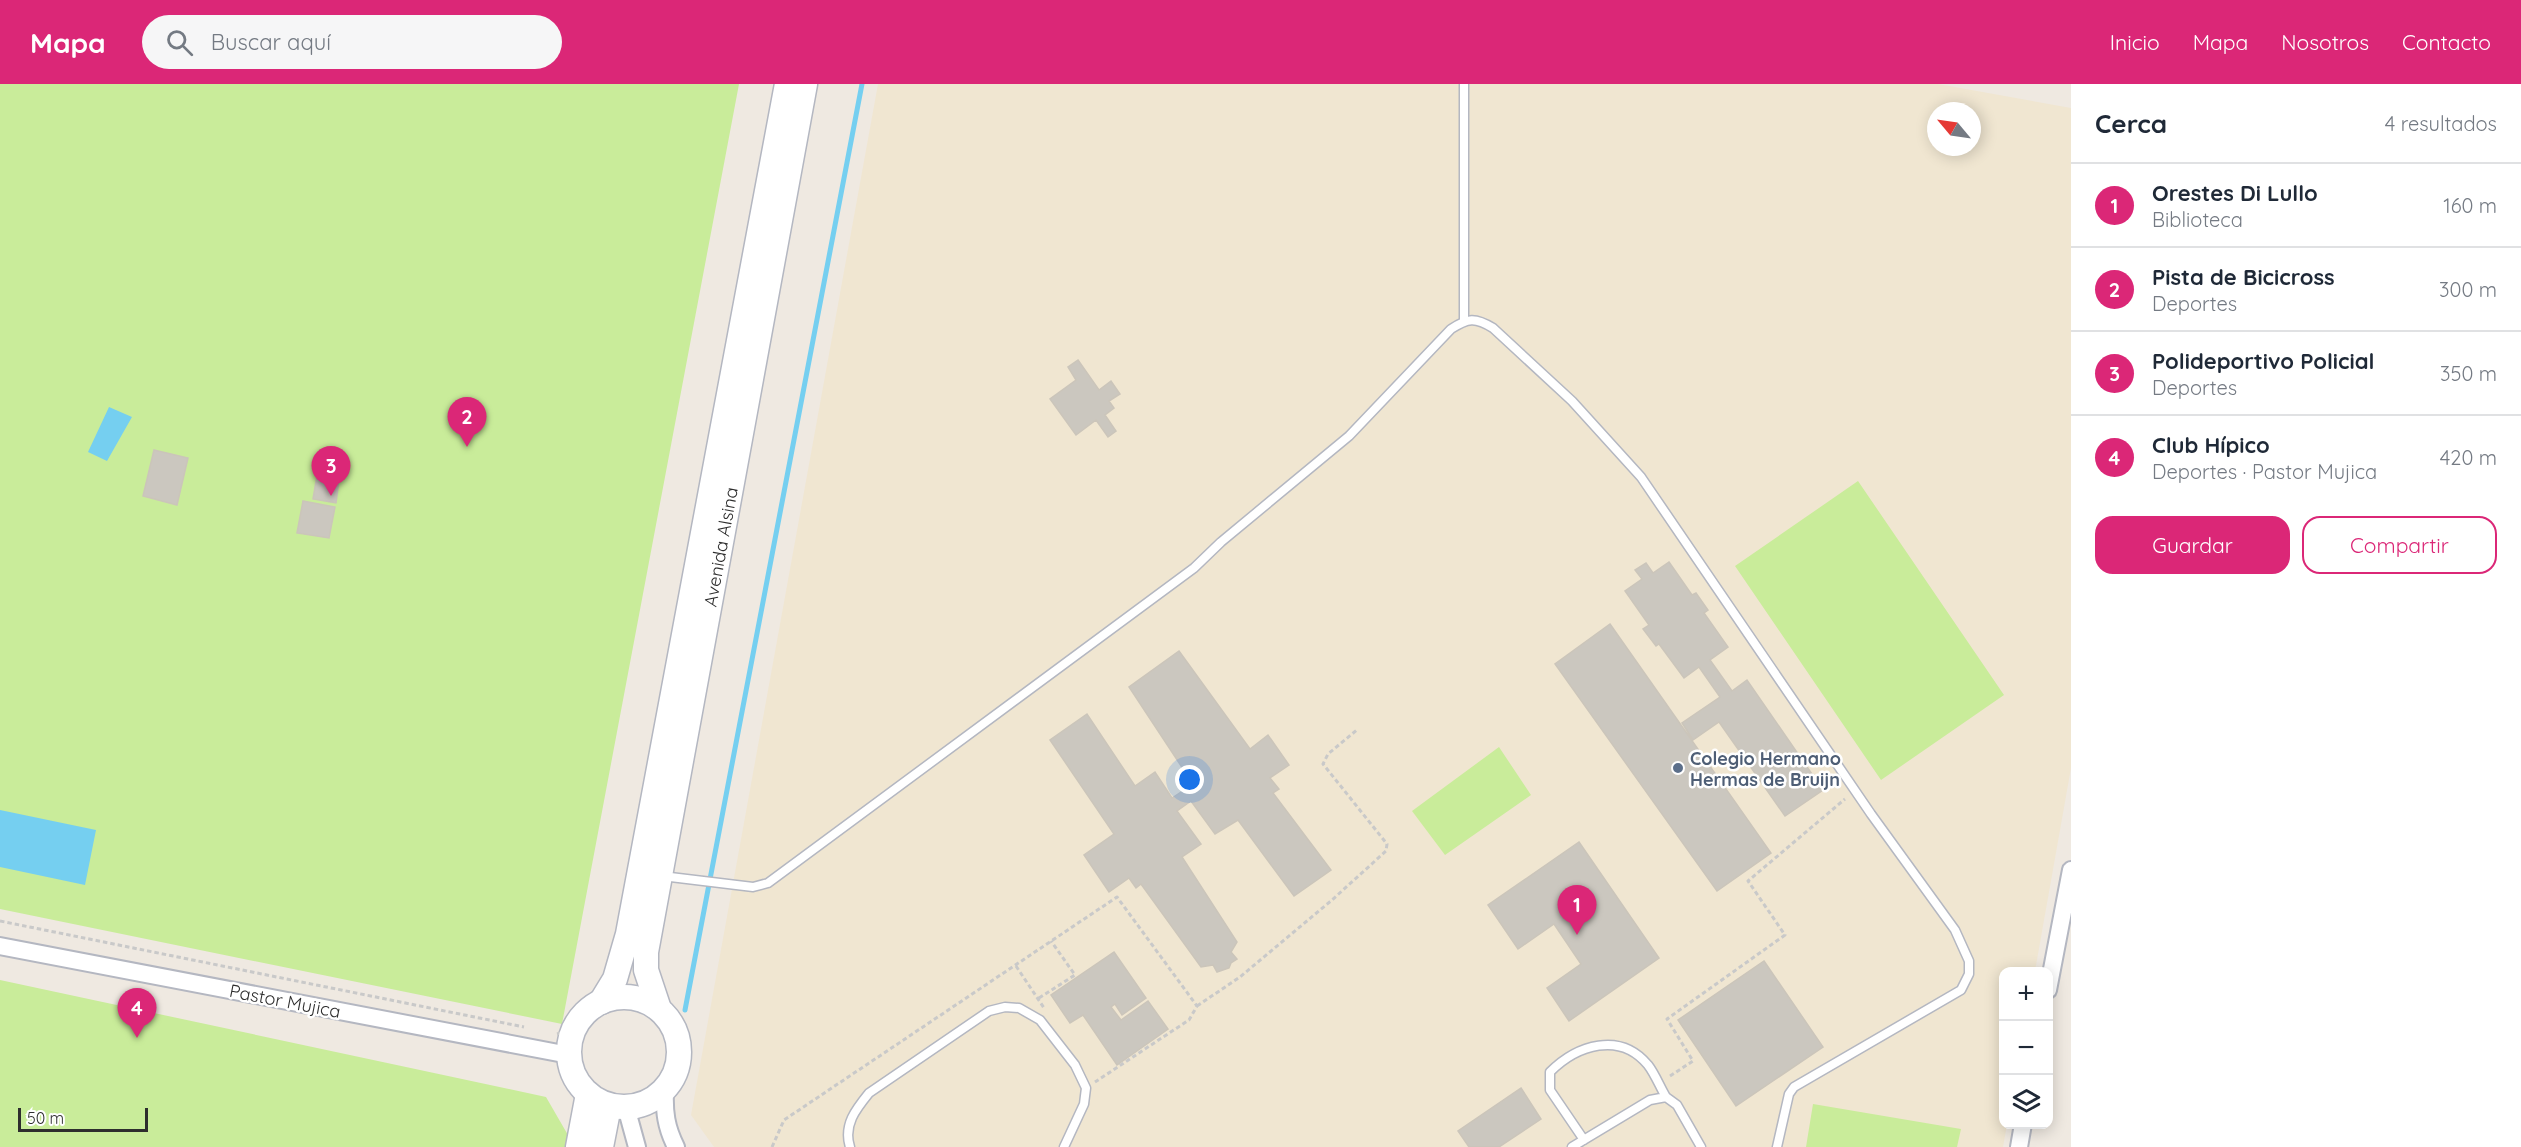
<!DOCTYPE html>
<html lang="es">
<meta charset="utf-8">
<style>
body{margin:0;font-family:Quicksand,sans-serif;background:#f6f6f7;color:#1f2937}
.controls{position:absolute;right:18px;bottom:18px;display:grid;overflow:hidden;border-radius:12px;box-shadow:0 3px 15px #0003}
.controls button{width:54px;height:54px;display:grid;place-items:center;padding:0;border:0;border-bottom:2px solid #e0e1e3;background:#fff;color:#1f2937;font:30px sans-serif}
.compass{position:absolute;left:1927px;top:18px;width:54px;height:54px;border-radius:50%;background:#fff;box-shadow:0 3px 15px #0003;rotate:299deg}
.scale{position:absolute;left:18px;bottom:15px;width:130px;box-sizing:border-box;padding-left:6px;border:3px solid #2e2e2e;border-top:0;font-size:16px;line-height:21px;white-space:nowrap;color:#2e2e2e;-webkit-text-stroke:4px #fff;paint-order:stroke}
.you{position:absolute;left:1190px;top:696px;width:21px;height:21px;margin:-15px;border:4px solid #fff;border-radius:50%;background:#1a73e8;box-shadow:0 0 0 9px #1a73e833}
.badge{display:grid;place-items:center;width:39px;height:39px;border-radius:50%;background:#db2777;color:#fff;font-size:20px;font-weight:700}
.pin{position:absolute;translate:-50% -50px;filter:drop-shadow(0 2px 3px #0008)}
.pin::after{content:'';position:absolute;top:32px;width:21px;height:18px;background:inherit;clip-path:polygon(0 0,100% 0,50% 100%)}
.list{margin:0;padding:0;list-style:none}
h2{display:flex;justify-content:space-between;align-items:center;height:78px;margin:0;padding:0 24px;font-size:26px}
h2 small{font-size:20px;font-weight:400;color:#747a83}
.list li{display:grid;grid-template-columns:39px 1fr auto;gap:18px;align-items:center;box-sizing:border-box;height:84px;padding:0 24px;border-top:2px solid #e0e1e3}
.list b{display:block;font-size:22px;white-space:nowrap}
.list p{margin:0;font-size:20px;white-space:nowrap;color:#747a83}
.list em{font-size:20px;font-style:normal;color:#747a83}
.actions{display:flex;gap:12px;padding:18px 24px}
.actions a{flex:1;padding:14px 0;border:2px solid #db2777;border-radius:18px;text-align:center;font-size:21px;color:#db2777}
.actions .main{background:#db2777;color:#fff}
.icon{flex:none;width:33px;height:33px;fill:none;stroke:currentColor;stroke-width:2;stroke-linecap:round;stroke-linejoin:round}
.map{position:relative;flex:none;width:2071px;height:1063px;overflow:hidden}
header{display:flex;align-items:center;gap:36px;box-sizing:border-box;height:84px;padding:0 30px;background:#db2777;color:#fff}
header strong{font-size:28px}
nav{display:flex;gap:33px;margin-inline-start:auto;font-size:21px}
.search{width:420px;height:54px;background:#f6f6f7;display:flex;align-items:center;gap:15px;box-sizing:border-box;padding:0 21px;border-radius:33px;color:#747a83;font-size:22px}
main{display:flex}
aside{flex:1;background:#fff}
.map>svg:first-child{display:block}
.education{fill:#f0e6d1;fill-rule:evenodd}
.pitch{fill:#c9ec9a}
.water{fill:#75cff0}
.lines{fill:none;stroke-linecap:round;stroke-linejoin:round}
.stream{stroke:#75cff0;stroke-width:5}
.building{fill:#cbc7bf;stroke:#cbc5ba;stroke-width:1.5}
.lane-casing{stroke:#b4b7c1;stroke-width:11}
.street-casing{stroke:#b4b7c1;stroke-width:20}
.secondary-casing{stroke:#b4b7c1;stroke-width:27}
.path{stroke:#c9c9c9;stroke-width:3;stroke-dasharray:4.5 3;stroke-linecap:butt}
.lane{stroke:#fff;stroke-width:8}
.street{stroke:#fff;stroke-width:16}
.secondary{stroke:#fff;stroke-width:24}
.service-dot{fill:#5c6f8a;stroke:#fff;stroke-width:2}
.labels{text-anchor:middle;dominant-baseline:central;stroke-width:5;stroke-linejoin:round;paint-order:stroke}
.street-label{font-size:18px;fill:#2e2e2e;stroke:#fff}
.service-label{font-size:18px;font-weight:bold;fill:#4e5e75;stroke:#fff;text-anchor:start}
</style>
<header>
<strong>Mapa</strong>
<div class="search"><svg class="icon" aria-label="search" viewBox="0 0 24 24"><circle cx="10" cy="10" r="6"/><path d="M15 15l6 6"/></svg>Buscar aquí</div>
<nav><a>Inicio</a><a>Mapa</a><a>Nosotros</a><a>Contacto</a></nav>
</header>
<main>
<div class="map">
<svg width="2071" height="1063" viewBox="0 0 2071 1063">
<rect width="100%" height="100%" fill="#efe9e1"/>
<path class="education" d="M878 0H1938L2071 24V684L2035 887 2004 888V1040L2007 1041 2003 1063H714L691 1031ZM1936 27H1972V63H1936Z"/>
<path class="pitch" d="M0 0H739L562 940 0 825Z
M1858 397 2004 611 1881 696 1735 482Z
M1499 663 1531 711 1445 771 1412 727Z
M0 896 546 1013 572 1058 571 1063H0Z
M1813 1020 1961 1045 1957 1063H1806Z"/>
<path class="water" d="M109 323 132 333 107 377 88 368Z
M0 726 96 746 85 801 0 783Z"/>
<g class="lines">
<path class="stream" d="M685 926 862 0"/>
</g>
<path class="building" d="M1078 276 1099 306 1111 297 1120 310 1109 317 1114 324 1105 331 1116 347 1108 353 1096 336 1076 351 1050 315 1076 296 1068 283Z
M154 366 188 374 177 421 143 412Z
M318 385 340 389 336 419 313 415Z
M303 417 335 423 329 454 297 449Z
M1669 478 1692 511 1696 509 1708 526 1704 529 1728 563 1710 576 1732 607 1747 596 1823 706 1785 732 1719 638 1693 656 1682 639 1720 613 1699 583 1684 594 1659 560 1656 562 1643 545 1649 541 1625 507 1642 495 1635 486 1646 479 1653 489Z
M1610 540 1771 769 1717 807 1555 580Z
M1179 567 1250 665 1268 651 1289 681 1270 694 1279 705 1273 709 1331 786 1294 812 1238 736 1215 750 1191 717 1177 727 1201 760 1182 773 1237 858 1231 868 1237 875 1231 879 1229 884 1217 888 1213 881 1201 883 1141 800 1136 804 1129 794 1109 808 1084 771 1114 750 1050 656 1087 630 1135 702 1155 688 1172 714 1193 700 1129 603Z
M1579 758 1659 874 1569 937 1547 904 1581 880 1554 840 1518 865 1488 821Z
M1114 868 1146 914 1122 931 1115 920 1111 923 1121 936 1148 917 1168 945 1117 981 1083 931 1070 939 1051 911Z
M1764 877 1823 963 1736 1022 1678 936Z
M1521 1004 1541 1035 1499 1063H1469L1458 1047Z"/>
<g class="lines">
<g class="lane-casing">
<path id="lane" d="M1464 0V237
M662 792 753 803 768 799 1194 484 1221 458 1349 352 1451 245C1468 234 1475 233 1493 244L1572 317 1641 393 1871 730 1955 846 1969 877V890L1961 906 1794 1003 1789 1010 1777 1063
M1584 1056 1550 1006V988C1577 961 1620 947 1648 981 1655 990 1660 1003 1666 1013
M850 1063C843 1041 856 1025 869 1009L989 927 1005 923 1019 924 1040 936 1075 981 1086 1004 1084 1020 1064 1063
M1572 1063 1650 1016 1666 1013 1677 1021 1701 1063"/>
</g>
<g class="street-casing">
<path id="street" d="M0 862 569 971
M2048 906 2071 786
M665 1006C664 1028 666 1043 676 1063
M626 1023 637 1063
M2019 1063 2023 1040"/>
</g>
<g class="secondary-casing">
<g id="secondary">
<circle cx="624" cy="968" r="55"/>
<path d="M601 918 615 895 628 850 787 0"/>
<path id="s1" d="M659 925 646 886V868L805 0"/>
<path d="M578 1063 588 1010"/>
<path d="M601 1063 609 1022"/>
</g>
</g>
<path class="path" d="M0 837 524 943
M1016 882 1044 924
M1039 914 1075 891 1051 857
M1197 922 1240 893 1332 816 1386 767 1387 760 1323 680 1328 670 1358 645
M557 950 564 948 568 940 584 924
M1670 992 1693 977 1667 935 1785 851 1748 797 1845 715
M772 1063 784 1036 1117 813 1197 922 1189 936 1095 998"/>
<use href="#lane" class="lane"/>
<use href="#street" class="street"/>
<use href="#secondary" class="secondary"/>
</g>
<circle class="service-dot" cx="1678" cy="684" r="6"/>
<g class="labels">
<g class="street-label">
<text stroke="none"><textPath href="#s1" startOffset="471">Avenida Alsina</textPath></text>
<text transform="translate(285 917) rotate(11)">Pastor Mujica</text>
</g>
<g class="service-label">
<text x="1690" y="674">Colegio Hermano<tspan x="1690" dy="21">Hermas de Bruijn</tspan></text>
</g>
</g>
</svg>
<div class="controls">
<button>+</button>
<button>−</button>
<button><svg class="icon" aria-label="layers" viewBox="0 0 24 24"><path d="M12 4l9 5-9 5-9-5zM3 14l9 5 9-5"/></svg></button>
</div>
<svg class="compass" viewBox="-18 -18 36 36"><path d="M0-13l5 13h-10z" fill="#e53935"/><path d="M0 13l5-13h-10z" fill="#747a83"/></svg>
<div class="scale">50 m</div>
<div class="you"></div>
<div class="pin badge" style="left:1577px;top:851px">1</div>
<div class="pin badge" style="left:467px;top:363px">2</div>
<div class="pin badge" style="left:331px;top:412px">3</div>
<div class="pin badge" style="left:137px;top:954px">4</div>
</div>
<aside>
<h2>Cerca<small>4 resultados</small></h2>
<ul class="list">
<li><span class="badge">1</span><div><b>Orestes Di Lullo</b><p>Biblioteca</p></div><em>160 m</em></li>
<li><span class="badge">2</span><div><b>Pista de Bicicross</b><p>Deportes</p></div><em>300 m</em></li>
<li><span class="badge">3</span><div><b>Polideportivo Policial</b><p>Deportes</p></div><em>350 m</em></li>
<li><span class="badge">4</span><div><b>Club Hípico</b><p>Deportes · Pastor Mujica</p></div><em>420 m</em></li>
</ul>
<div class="actions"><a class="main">Guardar</a><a>Compartir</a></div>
</aside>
</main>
